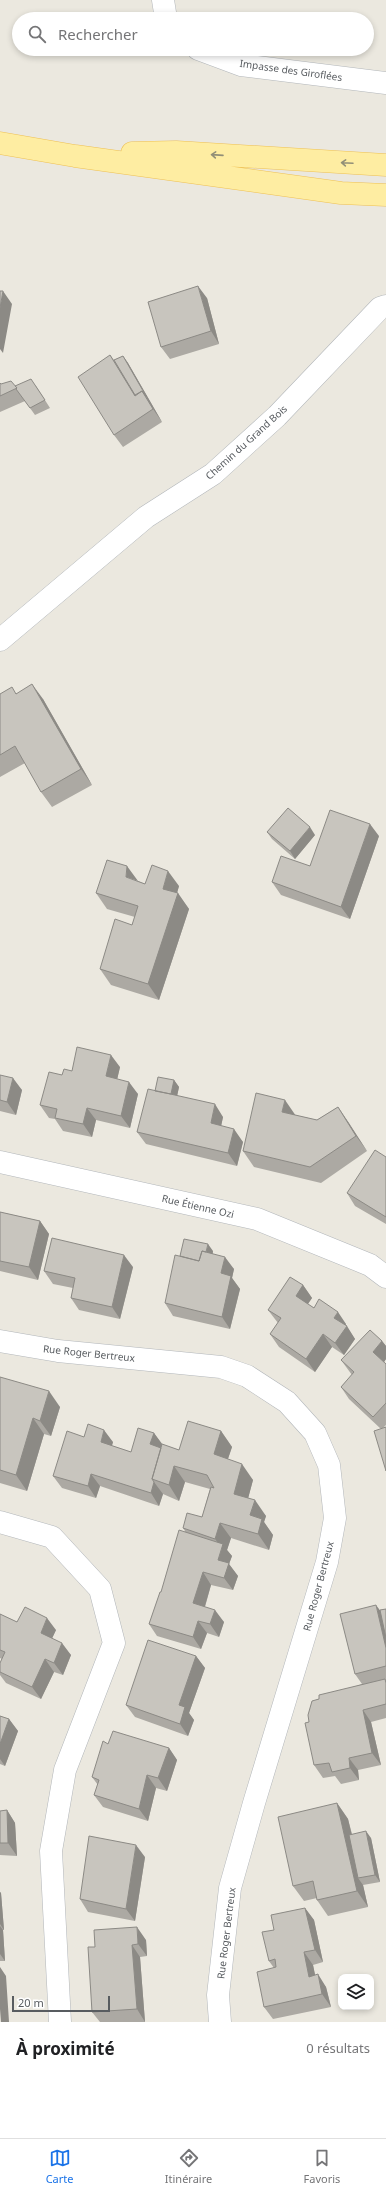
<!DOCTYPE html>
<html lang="fr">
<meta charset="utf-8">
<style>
body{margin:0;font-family:"Noto Sans",sans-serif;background:#f2f2f2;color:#202124}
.controls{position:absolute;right:12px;bottom:12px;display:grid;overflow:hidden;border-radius:8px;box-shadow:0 2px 6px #0003}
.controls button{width:36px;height:36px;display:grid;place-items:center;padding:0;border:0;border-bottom:1px solid #e0e0e0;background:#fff;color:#202124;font:20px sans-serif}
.scale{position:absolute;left:12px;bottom:10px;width:98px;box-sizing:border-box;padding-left:4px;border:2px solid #585c60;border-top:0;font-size:11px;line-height:14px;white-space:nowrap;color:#585c60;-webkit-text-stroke:3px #fff;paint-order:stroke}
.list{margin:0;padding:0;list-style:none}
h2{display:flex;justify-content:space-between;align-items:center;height:52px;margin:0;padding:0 16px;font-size:17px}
h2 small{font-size:13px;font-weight:400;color:#757577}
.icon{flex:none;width:22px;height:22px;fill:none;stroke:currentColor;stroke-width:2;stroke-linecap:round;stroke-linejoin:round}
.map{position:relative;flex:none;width:386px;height:2022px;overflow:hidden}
.search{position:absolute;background:#fff;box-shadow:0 2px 6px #0003;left:12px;right:12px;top:12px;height:44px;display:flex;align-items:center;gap:10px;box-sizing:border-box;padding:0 14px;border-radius:22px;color:#757577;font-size:15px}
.sheet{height:116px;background:#fff}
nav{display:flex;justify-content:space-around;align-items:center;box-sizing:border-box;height:56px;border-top:1px solid #e0e0e0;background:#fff;font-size:11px;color:#757577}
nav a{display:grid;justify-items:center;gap:2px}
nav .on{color:#1a73e8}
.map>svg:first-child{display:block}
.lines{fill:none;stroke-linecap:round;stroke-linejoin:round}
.minor-casing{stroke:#b2b6ba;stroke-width:23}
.major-casing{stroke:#eec055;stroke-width:23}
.minor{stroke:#fff;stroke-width:22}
.major{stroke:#feeda2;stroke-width:22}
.wall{fill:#aca9a3}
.shaded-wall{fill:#8c8a85}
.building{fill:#c8c5be;stroke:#8c8a85}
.oneway{stroke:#928f77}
.labels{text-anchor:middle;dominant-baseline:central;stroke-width:3;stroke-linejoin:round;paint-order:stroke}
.street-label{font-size:10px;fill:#585c60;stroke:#fff}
</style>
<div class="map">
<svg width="386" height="2022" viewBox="0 0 386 2022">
<rect width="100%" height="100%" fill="#ebe8df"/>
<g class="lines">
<g class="minor-casing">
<path id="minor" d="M163 0 166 19
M198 49 241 65 386 83
M0 640 146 517 213 474 277 416 380 308 386 306
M0 1162 257 1219 370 1265 386 1277
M0 1341 58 1351 221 1367 247 1376 287 1402 315 1433 329 1465 335 1518 327 1562 254 1803 230 1888 218 1995 220 2022
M0 1522 52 1537 100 1589 114 1643 65 1770 51 1851 60 2022"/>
</g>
<g class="major-casing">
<path id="major" d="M0 143 75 156 341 193 386 195
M132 153 176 152 386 165"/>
</g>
<use href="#minor" class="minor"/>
<use href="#major" class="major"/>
</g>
<path class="wall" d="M207 298 219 344 170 359 161 347Z
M110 355 114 360 123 356 128 363 162 422 123 447 114 435Z
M0 383 1 384 15 386H36L50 408 35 415 25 401 0 412Z
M16 693 43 699 92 785 52 807 41 792 25 763 0 777V694Z
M267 832 315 835 295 859 272 839Z
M379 836 350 919 281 895 272 882Z
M138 881 145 884 179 886 177 893 189 909 159 1000 111 985 100 969 132 925 135 917 107 909 96 893Z
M120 1067 117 1079 138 1094 130 1128 96 1120 92 1137 63 1131 55 1119 49 1118 40 1105 72 1071Z
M0 1075 22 1090 16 1115 0 1111Z
M174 1080 179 1087 177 1096 223 1117 221 1126 243 1142 237 1166 146 1144 137 1132 155 1091Z
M338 1107 367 1151 321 1183 254 1167 243 1151 295 1115 317 1120Z
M386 1157V1224L355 1206 347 1193Z
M0 1212 40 1221 49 1234 38 1280 0 1271Z
M213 1251V1254L234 1269 232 1278 240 1289 230 1329 173 1316 165 1303 180 1256Z
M133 1267 120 1319 79 1310 71 1298 73 1288 53 1284 44 1271Z
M303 1285 312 1298 308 1304 314 1308 346 1324V1326L355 1339 344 1355 332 1347 315 1372 279 1347 270 1334 278 1323 268 1310Z
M382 1341 386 1346V1359L384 1362 386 1364V1425L383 1428 381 1429 349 1399 341 1387 352 1375 341 1360Z
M0 1377 60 1407 51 1436 44 1434 27 1491 0 1483Z
M221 1431 232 1447 228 1459 253 1480 248 1498 266 1516 264 1522 273 1535 269 1550 231 1538 227 1550 232 1556 229 1564 238 1576 233 1590 211 1585 205 1607 224 1622 219 1637 207 1633 201 1649 157 1636 149 1624 185 1531 183 1528 202 1517 210 1489 185 1482 179 1501 163 1494 159 1506 100 1486 96 1498 62 1488 53 1476 84 1437 113 1442 112 1446 131 1452 154 1433 162 1445 179 1450Z
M386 1609V1718L371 1722 381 1765 358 1770 359 1780 341 1784 335 1776 323 1778 314 1765 309 1722 319 1699 362 1684 355 1674 380 1610Z
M0 1614 17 1622 56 1630 52 1638 71 1655 63 1675 54 1672 41 1699 6 1683 0 1675V1663L2 1659 0 1658Z
M196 1656 205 1668 189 1713 194 1720 188 1736 135 1717 126 1705Z
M0 1716 9 1719 18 1731 5 1766 0 1764Z
M108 1744 169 1748 177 1760 167 1791 156 1788 148 1821 103 1807 94 1795 98 1785 92 1777Z
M337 1803 348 1819 352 1834 371 1838 380 1882 363 1885 368 1907 328 1916 317 1900V1898L304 1901 293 1886Z
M7 1810 15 1823 17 1856 0 1855V1811Z
M145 1857 135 1921 88 1912 80 1899Z
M0 1892 1 1893 4 1930H3L5 1961H0Z
M305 1908 314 1920 323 1962 313 1965 315 1975 326 1987 331 2007 273 2019 264 2007 274 1968 269 1961 274 1930Z
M146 1940 147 1956 140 1957 145 2022H100L92 2012 95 1947Z"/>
<path class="shaded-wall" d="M198 286 207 298 219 344 211 331Z
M3 291 12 304 3 353 0 349V308Z
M123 356 128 363 162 422 153 409Z
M32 684 43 699 92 785 81 769Z
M370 824 379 836 350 919 341 907Z
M310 827 315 835 295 859 290 851Z
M127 866 138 881 126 877Z
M168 871 179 886 174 903 178 893 189 909 159 1000 148 984 163 889Z
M111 1055 120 1067 115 1089 106 1076Z
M13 1078 22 1090 16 1115 7 1102Z
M174 1080 179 1087 176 1101 171 1094Z
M129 1082 138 1094 130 1128 121 1116Z
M285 1100 296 1116 282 1112Z
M215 1104 223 1117 219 1136 211 1123Z
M338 1107 349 1123 367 1151 356 1136Z
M87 1108 96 1120 92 1137 83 1124Z
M234 1129 243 1142 237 1166 228 1153Z
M40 1221 49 1234 38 1280 29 1267Z
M208 1244 213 1251 208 1273 203 1266Z
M124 1255 133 1267 120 1319 112 1307Z
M225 1257 234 1269 232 1278 240 1289 230 1329 222 1317 221 1273Z
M303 1285 312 1298 305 1308 296 1296Z
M338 1312 346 1324 343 1331 334 1318Z
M347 1326 355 1339 344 1355 335 1343Z
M323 1334 332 1347 315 1372 306 1359Z
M382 1341 386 1346V1359L382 1365 373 1352Z
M49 1391 60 1407 51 1436 40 1421Z
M33 1418 44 1434 27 1491 16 1475Z
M104 1430 113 1442 109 1454 101 1442Z
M221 1431 232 1447 224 1470 214 1454Z
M154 1433 163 1445 159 1457 150 1444Z
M242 1464 253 1480 245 1510 234 1494Z
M174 1466 185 1482 179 1501 169 1485Z
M91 1474 100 1486 96 1498 88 1486Z
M154 1482 163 1494 159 1506 151 1493Z
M255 1500 266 1516 264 1522 273 1535 269 1550 258 1534 250 1515Z
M220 1523 231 1538 227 1550 232 1556 229 1564 238 1576 233 1590 224 1578 218 1560 222 1548 215 1539Z
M203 1572 211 1585 202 1616 193 1603Z
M376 1605 385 1617 386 1621V1649Z
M215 1610 224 1622 219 1637 210 1624Z
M47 1618 56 1630 49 1645 41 1633Z
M198 1621 207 1633 201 1649 193 1637Z
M62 1643 71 1655 63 1675 54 1663Z
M196 1656 205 1668 189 1713 194 1720 188 1736 180 1724 179 1705Z
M45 1659 54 1672 41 1699 32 1687Z
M363 1710 371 1722 381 1765 372 1753Z
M9 1719 18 1731 5 1766 0 1759V1744Z
M169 1748 177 1760 167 1791 158 1778Z
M349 1758 358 1770 359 1780 350 1768Z
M147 1775 156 1788 148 1821 139 1809Z
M337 1803 348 1819 362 1878H358L363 1885 368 1907 357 1891Z
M7 1810 15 1823 17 1856 8 1843Z
M366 1831 371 1838 380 1882 375 1875Z
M136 1845 145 1857 135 1921 126 1909Z
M0 1892 1 1893 4 1930 0 1924Z
M305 1908 314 1920 323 1962 315 1950Z
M0 1926 3 1930 5 1961 0 1954Z
M137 1927 146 1940 147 1956 138 1944Z
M132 1945 140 1957 145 2022 137 2009Z
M304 1952 313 1965 318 1989 309 1977Z
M0 1967 6 1976 9 2022H1L0 2009Z
M318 1974 326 1987 331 2007 322 1994Z"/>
<path class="building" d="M198 286 211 331 161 347 148 302Z
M0 291H3L0 308Z
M110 355 135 396 142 391 153 409 114 435 78 377Z
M123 356 146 396 142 391 135 395 114 360Z
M31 379 45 400 30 408 16 389 17 388 15 386Z
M11 381 17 388 0 396V383L1 384Z
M32 684 81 769 41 792 15 746 0 755V694L12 687 16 694Z
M288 808 310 827 290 851 267 832Z
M330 810 370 824 341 907 272 882 281 856 310 866Z
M107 860 127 866 126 877 145 884 152 865 168 871 163 889 178 893 148 984 100 969 115 919 132 925 138 906 96 893Z
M77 1047 111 1055 106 1076 129 1082 121 1116 87 1108 83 1124 55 1118 57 1109 40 1105 49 1072 62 1075 64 1069 72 1071Z
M0 1075 13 1078 7 1102 0 1100Z
M158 1077 174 1080 171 1094 155 1091Z
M148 1089 215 1104 211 1123 234 1129 228 1153 137 1132Z
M256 1093 285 1100 282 1112 317 1120 338 1107 356 1136 310 1167 243 1151Z
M375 1150 386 1157V1217L347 1193Z
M0 1212 40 1221 29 1267 0 1261Z
M52 1238 124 1255 112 1307 71 1298 75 1278 44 1271Z
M184 1239 208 1244 206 1252 202 1251 199 1261 180 1256Z
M202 1251 225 1257 221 1273 231 1276 222 1317 165 1303 175 1255 199 1261Z
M290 1277 303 1285 296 1296 314 1308 319 1299 338 1312 334 1318 347 1326 335 1343 323 1334 306 1359 270 1334 281 1318 268 1310Z
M370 1330 382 1341 373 1352 386 1364V1403L373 1417 341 1387 354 1372 341 1360Z
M0 1377 49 1391 40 1421 33 1418 16 1475 0 1470Z
M188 1421 221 1431 214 1454 242 1464 234 1494 255 1500 250 1515 262 1519 258 1534 220 1523 215 1539 183 1528 187 1513 202 1517 211 1487 214 1488 207 1475 174 1466 169 1485 152 1479 162 1444 179 1450Z
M88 1424 104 1430 101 1442 131 1452 138 1428 154 1433 150 1444 161 1448 152 1479 154 1482 151 1493 91 1474 88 1486 53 1476 67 1431 84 1437Z
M386 1427V1471L374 1431Z
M179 1530 223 1544 218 1560 229 1563 224 1578 203 1572 193 1603 215 1610 210 1624 198 1621 193 1637 149 1624 160 1592H161Z
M376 1605 386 1648V1666L355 1674 340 1614Z
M25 1607 47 1618 41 1633 62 1643 54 1663 45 1659 32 1687 0 1672V1663L5 1652 0 1650V1614L17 1622Z
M386 1609V1638L380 1610Z
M148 1640 196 1656 179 1705 185 1707 180 1724 126 1705Z
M385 1679 386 1683V1704L363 1710 372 1753 349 1758 350 1768 332 1772 329 1763 314 1765 305 1723 309 1722 308 1715 312 1701 319 1699V1695Z
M0 1716 9 1719 0 1744Z
M113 1731 169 1748 158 1778 147 1775 139 1809 94 1795 99 1780 92 1777 103 1741 108 1744Z
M337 1803 357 1891 317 1900 313 1881 293 1886 278 1817Z
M7 1810 8 1843H0V1811Z
M366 1831 375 1875 358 1878 349 1835Z
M89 1836 136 1845 126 1909 80 1899Z
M305 1908 315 1950 304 1952 309 1977 318 1974 322 1994 264 2007 257 1972 276 1967 275 1959 269 1961 262 1932 274 1930 271 1915Z
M137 1927 138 1944 132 1945 137 2009 92 2012 88 1947H95L94 1930Z"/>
<defs><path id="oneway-shaft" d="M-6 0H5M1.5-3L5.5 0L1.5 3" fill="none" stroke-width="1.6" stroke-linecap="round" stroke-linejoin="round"/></defs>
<g class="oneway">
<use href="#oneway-shaft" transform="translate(217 155) rotate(-176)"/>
<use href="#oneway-shaft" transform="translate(347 163) rotate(-177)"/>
</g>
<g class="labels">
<g class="street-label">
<text transform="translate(291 70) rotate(8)">Impasse des Giroflées</text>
<text transform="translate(246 442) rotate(-42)">Chemin du Grand Bois</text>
<text transform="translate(198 1206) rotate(13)">Rue Étienne Ozi</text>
<text transform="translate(89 1353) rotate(6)">Rue Roger Bertreux</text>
<text transform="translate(318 1586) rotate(-75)">Rue Roger Bertreux</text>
<text transform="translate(226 1933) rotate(-83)">Rue Roger Bertreux</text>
</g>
</g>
</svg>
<div class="controls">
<button><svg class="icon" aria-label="layers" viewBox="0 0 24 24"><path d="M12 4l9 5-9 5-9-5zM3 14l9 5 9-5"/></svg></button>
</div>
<div class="scale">20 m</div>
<div class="search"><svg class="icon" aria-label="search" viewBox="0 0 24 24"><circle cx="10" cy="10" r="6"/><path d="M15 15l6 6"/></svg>Rechercher</div>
</div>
<section class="sheet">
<h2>À proximité<small>0 résultats</small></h2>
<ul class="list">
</ul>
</section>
<nav>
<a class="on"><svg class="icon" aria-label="map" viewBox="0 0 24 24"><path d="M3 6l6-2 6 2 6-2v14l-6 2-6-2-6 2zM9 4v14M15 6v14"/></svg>Carte</a>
<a><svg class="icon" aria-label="directions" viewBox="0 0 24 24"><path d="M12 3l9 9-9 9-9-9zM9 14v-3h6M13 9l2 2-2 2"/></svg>Itinéraire</a>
<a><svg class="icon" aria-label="saved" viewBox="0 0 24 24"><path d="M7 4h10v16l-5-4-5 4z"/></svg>Favoris</a>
</nav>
